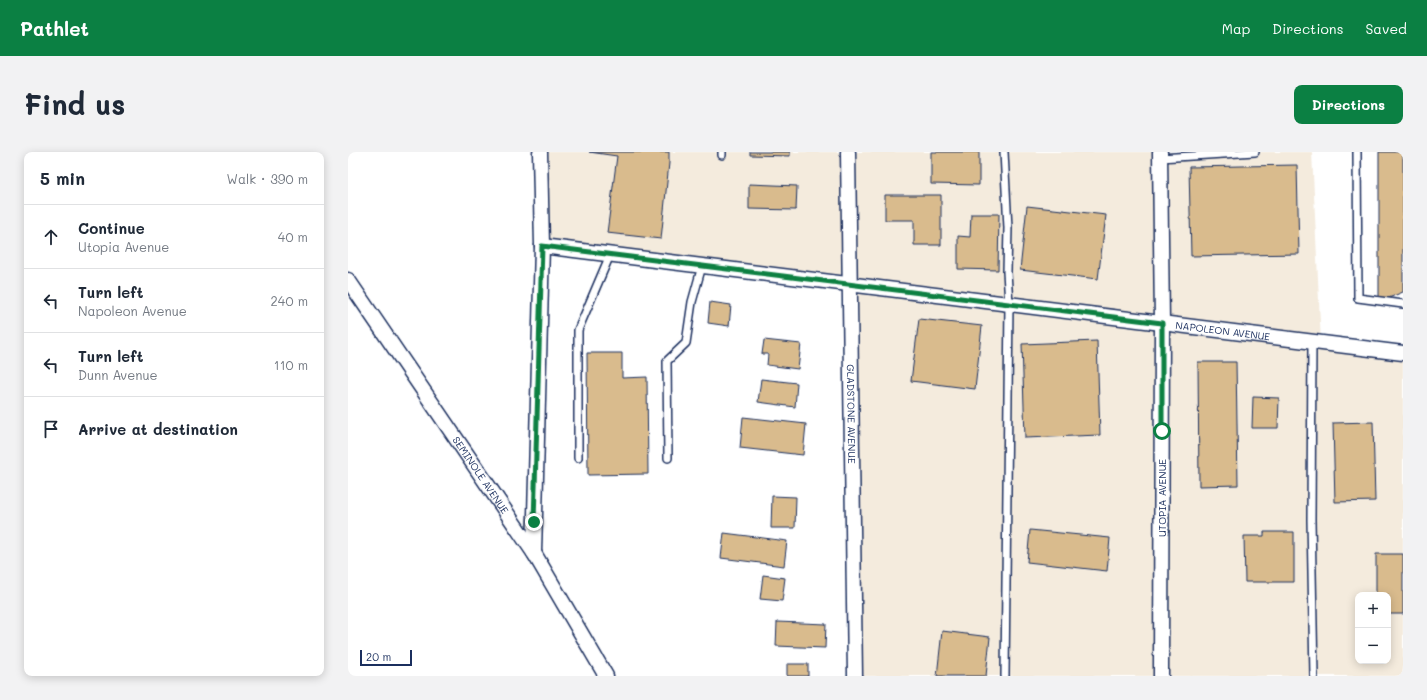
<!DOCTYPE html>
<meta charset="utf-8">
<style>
body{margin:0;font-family:Mali,sans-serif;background:#f2f2f3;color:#1f2937}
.controls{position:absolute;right:12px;bottom:12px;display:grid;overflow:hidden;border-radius:8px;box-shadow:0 2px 10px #0003}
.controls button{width:36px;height:36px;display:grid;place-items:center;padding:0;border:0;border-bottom:1px solid #e0e1e3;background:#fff;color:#1f2937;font:20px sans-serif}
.scale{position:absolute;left:12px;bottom:10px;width:52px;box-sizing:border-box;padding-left:4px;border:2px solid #1b2f5e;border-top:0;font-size:11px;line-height:14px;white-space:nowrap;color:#1b2f5e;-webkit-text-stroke:3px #fff;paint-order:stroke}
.stop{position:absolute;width:12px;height:12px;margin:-9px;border:3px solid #0b8043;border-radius:50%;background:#fff}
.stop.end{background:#0b8043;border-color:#fff;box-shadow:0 1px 4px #0008}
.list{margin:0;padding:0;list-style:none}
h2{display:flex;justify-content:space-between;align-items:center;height:52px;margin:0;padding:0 16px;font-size:17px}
h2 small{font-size:13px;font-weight:400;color:#747a83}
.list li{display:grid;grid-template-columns:26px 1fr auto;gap:12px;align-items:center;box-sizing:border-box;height:64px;padding:0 16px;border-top:1px solid #e0e1e3}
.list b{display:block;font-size:15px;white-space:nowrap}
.list p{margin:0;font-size:13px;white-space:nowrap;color:#747a83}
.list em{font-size:13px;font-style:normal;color:#747a83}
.icon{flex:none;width:22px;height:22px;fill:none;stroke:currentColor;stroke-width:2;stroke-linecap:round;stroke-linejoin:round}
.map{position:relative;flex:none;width:1055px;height:524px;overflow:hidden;border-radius:8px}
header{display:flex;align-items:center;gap:24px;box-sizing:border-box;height:56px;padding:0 20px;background:#0b8043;color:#fff}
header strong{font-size:19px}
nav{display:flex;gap:22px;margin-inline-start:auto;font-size:14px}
.intro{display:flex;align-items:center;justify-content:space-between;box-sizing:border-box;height:96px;padding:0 24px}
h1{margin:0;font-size:28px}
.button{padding:10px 18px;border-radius:8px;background:#0b8043;color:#fff;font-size:14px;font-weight:700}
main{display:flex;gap:24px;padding:0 24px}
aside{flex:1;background:#fff;border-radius:8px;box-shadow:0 2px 10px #0003}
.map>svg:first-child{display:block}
.built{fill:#f4ebdd;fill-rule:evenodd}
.building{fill:#d9bb8d;stroke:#1b2f5e}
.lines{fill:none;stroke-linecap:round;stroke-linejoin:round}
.service-casing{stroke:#1b2f5e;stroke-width:10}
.minor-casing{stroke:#1b2f5e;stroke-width:17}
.service{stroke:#fff;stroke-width:7}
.minor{stroke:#fff;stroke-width:14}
.route{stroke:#0b8043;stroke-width:5}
.labels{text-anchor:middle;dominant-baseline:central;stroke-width:3;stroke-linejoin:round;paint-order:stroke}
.street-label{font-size:10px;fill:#1b2f5e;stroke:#fff}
</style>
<header>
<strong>Pathlet</strong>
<nav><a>Map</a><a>Directions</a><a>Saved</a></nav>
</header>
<div class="intro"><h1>Find us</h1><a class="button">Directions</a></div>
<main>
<aside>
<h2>5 min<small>Walk · 390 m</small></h2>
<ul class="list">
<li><svg class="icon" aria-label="ahead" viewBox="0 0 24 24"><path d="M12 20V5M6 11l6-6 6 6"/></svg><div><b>Continue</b><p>Utopia Avenue</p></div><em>40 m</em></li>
<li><svg class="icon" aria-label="left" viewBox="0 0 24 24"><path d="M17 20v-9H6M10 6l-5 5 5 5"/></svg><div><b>Turn left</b><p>Napoleon Avenue</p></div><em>240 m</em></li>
<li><svg class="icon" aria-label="left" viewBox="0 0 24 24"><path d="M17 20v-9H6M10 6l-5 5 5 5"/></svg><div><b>Turn left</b><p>Dunn Avenue</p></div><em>110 m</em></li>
<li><svg class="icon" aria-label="arrive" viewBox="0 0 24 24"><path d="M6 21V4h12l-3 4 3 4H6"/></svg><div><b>Arrive at destination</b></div></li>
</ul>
</aside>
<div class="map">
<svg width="1055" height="524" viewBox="0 0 1055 524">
<rect width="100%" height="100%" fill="#fff"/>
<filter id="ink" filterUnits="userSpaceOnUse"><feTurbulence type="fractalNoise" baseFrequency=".025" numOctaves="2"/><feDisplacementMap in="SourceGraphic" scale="8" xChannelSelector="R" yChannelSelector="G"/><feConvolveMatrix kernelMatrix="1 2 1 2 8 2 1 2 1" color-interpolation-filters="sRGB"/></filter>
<g filter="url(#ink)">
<path class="built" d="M192 0H964L973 191 1055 201V524H507L502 133 194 94ZM1010 443H1040V509H1010Z"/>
<path class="building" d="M241 0H321V11L313 87 259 81 269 4Z
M402 0H442V4L402 3Z
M583 0H631V33L583 32Z
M1031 0H1055V140L1031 150Z
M949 13 951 102 843 104 841 15Z
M401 32 449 34 448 58 401 57Z
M537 43H593V93H566V68H537Z
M679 54 758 63 750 127 672 118Z
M623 62H651L650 118 610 117V84L622 85Z
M362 150 383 153 381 174 360 171Z
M571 167 634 174 627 237 563 229Z
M416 188 453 192 450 217 419 213 420 202H414Z
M749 189 752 283 677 286 674 192Z
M239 201H274V226L299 225 300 322 240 323Z
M850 210H888L890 333 851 334Z
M413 227 449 231 447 255 410 250Z
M905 245 931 246 930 276H904Z
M395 265 458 272 455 303 392 296Z
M1025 270 1027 349 987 350 985 271Z
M424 344 448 345 447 376H423Z
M682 378 762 386 759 419 679 410Z
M916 380H946V430H897L896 384H916Z
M376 381 439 389 436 414 373 406Z
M1028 402H1055V462H1040V443H1028Z
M415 423 437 426 434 449 412 447Z
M429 470 478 472 477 496 428 494Z
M594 479 642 485 638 524H589Z
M439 512H460V524H439Z"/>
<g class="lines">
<g class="service-casing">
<path id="service" d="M656 0 660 76 659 120 661 152 657 524
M1009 0 1010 146 1055 152
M374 3V0
M812 6 907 0
M964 190 963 368 966 524
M230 306V178L262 103
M320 306 319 209 338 191 344 150 354 114"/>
</g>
<g class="minor-casing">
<g id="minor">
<path id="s1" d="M500 0 507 524"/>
<path d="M812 0 814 171 813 524"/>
<path id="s2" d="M194 94 1055 201"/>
<path id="s3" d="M0 128 186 401 258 524"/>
<path d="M186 401 194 94 192 0"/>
</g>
</g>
<use href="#service" class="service"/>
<use href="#minor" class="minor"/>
</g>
</g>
<g class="lines" filter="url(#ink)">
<path class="route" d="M186 370 194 94 814 171V279"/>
</g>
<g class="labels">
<g class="street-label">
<text stroke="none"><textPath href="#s2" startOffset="686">NAPOLEON AVENUE</textPath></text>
<text stroke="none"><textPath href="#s1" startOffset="262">GLADSTONE AVENUE</textPath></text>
<text stroke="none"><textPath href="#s3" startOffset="236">SEMINOLE AVENUE</textPath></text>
<text transform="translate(814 346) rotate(-90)">UTOPIA AVENUE</text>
</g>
</g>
</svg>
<div class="controls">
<button>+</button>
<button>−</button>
</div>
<div class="scale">20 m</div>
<div class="stop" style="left:814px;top:279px"></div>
<div class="stop end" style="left:186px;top:370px"></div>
</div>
</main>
